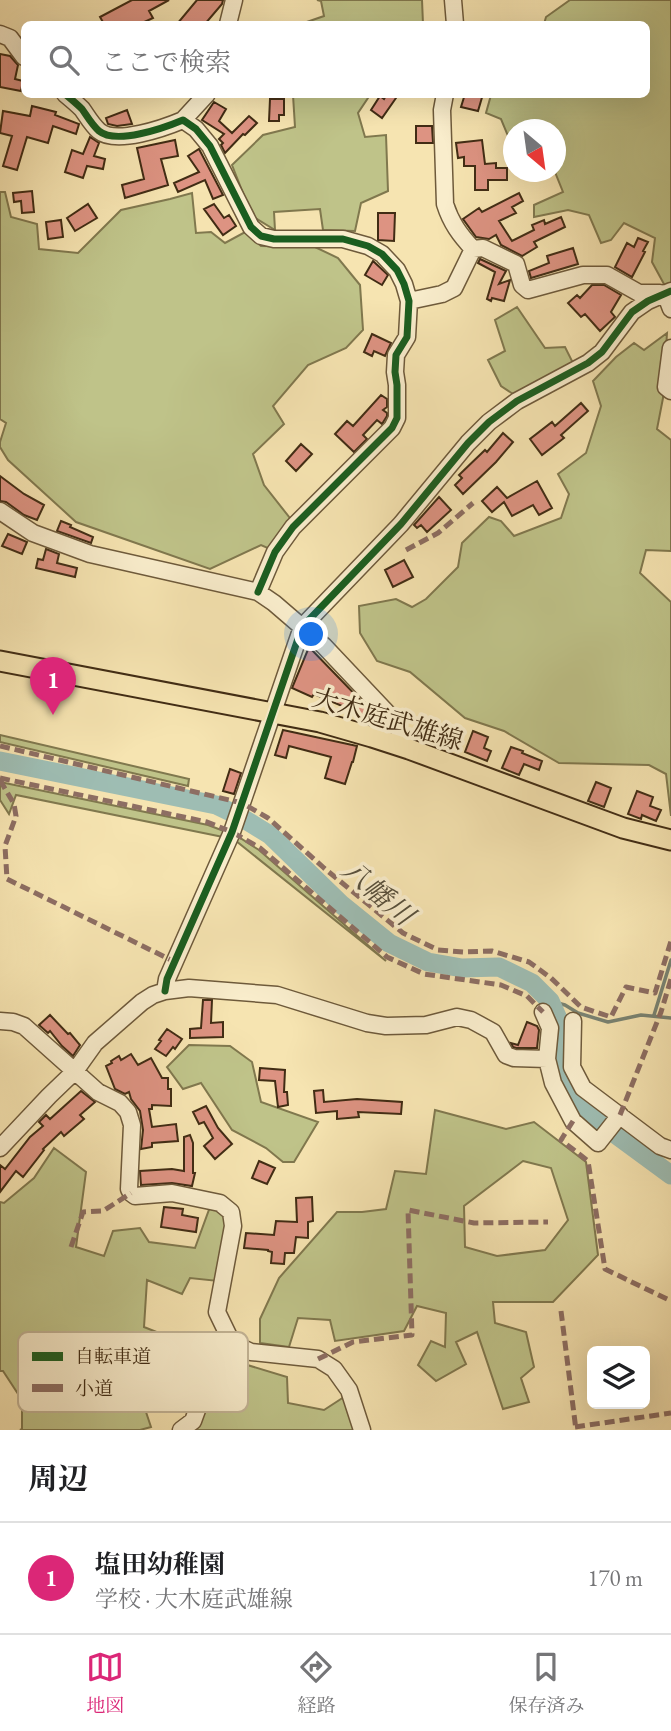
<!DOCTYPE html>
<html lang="ja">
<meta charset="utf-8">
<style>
body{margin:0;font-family:"EB Garamond","Noto Serif JP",serif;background:#f6f6f6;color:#202124}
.controls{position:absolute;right:21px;bottom:21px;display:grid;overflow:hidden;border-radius:10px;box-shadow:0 7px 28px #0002}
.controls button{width:63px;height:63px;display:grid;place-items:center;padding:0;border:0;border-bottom:2px solid #e0e0e0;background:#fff;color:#202124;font:35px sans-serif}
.compass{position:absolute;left:503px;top:119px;width:63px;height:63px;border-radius:50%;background:#fff;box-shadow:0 7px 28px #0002;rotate:151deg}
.you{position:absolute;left:312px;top:635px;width:24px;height:24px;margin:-18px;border:5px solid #fff;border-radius:50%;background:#1a73e8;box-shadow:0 0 0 10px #1a73e833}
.badge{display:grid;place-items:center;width:46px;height:46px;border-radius:50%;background:#db2777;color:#fff;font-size:23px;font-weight:700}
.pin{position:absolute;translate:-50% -58px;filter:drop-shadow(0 2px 4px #0008)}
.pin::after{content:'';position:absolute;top:37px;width:24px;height:21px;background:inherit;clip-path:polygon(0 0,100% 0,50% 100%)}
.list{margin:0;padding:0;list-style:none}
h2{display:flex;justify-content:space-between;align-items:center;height:91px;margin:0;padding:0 28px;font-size:30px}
h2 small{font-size:23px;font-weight:400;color:#757577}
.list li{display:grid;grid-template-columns:46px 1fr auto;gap:21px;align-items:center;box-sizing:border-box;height:112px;padding:0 28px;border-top:2px solid #e0e0e0}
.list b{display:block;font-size:26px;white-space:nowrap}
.list p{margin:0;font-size:23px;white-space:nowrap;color:#757577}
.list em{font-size:23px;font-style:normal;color:#757577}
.icon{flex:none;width:38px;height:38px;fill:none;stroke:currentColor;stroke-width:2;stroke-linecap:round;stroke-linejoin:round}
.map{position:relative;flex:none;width:671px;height:1430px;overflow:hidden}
.search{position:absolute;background:#fff;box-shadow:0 7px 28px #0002;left:21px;right:21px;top:21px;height:77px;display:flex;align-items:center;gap:18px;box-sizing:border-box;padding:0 24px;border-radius:10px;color:#757577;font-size:26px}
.sheet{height:203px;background:#fff}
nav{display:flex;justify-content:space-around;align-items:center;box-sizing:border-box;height:98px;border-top:2px solid #e0e0e0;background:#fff;font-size:19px;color:#757577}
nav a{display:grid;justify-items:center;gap:4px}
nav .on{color:#db2777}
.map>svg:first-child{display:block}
.green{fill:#bfc389;stroke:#80784e;stroke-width:2;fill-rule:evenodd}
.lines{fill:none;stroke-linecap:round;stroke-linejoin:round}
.stream{stroke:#798373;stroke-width:3.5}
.river{stroke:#9ebdb3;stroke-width:19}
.building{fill:#dd9382;stroke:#412c14;stroke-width:2}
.minor-casing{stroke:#6e5a3b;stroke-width:19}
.major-casing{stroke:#412c14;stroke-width:23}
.minor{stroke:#f9edcc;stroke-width:16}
.major{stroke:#f6e4b1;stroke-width:19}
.quiet{stroke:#8d6e63;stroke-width:5;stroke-dasharray:10 5;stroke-linecap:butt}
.cycleway-casing{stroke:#f9edcc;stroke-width:11}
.cycleway{stroke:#1b5e20;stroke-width:7}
.labels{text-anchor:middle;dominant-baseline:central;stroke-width:7;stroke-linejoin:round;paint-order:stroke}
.street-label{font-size:26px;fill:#412c14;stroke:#f9edcc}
.water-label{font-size:28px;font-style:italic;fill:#58503c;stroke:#f9edcc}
.key{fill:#f9edcc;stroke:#c2b395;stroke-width:2}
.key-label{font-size:19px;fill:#412c14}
</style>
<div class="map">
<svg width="671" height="1430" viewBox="0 0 671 1430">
<rect width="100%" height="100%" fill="#f6e4b1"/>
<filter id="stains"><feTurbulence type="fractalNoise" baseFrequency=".00286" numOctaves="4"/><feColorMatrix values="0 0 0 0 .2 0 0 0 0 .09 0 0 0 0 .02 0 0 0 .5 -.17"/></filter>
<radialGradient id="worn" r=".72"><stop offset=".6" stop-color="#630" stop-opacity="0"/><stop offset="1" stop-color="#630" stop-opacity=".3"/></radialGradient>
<path class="green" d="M317 0H422L423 24H301L324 16 321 1Z
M570 0H671V283L665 286 652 262 655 238 624 223 611 240 601 243 589 215 568 210 534 217V205L563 192 555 172 556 130H514L513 148 501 119 486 113 491 95 646 94V24H544L546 17Z
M293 95H370L358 113 365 137 386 135 388 191 361 203 355 231 323 230 320 209 274 212 275 230 252 216 232 165 263 135 295 127Z
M0 192H5L11 217 37 224 39 249 78 253 121 210 170 199 192 193 196 233 211 232 225 243 247 231 261 246 315 247 338 258 360 285 363 330 346 348 308 365 273 406 284 424 253 454 264 485 293 522 270 549 261 545 210 569 76 522 8 460 0 447V442L6 423 0 419Z
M517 307 545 348 565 347 574 365 519 398 501 386 488 360 505 351 495 320Z
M667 333 663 398 657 429 671 440V551L646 550 640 573 671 602V816L666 774 649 765 559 763 504 731 465 718 410 672 377 661 360 633 359 606 396 599 412 607 426 599 458 567 462 543 489 517 501 521 514 536 561 518 569 494 558 474 586 453 601 406 593 381 616 357 634 343 644 350Z
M0 735 189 779 188 786 0 742Z
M0 782 208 825 237 836 259 850 386 961 236 841 223 837 16 795 9 814 0 800Z
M189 1045 230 1046 252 1062 261 1102 318 1122 294 1162H283L266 1148 232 1130 201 1083 183 1089 167 1067Z
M435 1110 506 1129 534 1122 586 1162 598 1255 553 1302H493L495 1323 526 1332 534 1367 521 1378 529 1402 503 1409 477 1332 456 1342 466 1364 436 1381 418 1365 431 1341 445 1347 446 1313 417 1306 404 1331 335 1341 330 1320 298 1318 289 1347 260 1343V1319L279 1278 337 1212H362L386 1209 395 1171 426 1174ZM523 1161 551 1168 568 1220 545 1250 497 1256 465 1247 464 1206Z
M54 1148 86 1172 76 1247 104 1256 113 1231 140 1228 149 1242 195 1248 210 1207 227 1216 218 1281 190 1278 182 1294 147 1280 144 1327 197 1348 185 1374 190 1402 144 1406 151 1427 140 1430H20L22 1429V1400L3 1371H0V1202L4 1203 34 1178Z
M221 1357 287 1377 288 1403 324 1410 344 1397 356 1430H186L204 1375Z"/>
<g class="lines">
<path class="stream" d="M550 1001 565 1005 578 1013 608 1022 641 1015 671 1018
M654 1015 671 960"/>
<path class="river" d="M0 761 216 805 239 816 270 835 342 905 389 943 428 962 462 968 499 967 532 983 550 1001 559 1021 561 1066 566 1086 592 1117 671 1175"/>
</g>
<path class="building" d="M132 0H169L149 11 153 18 140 24H104L100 17Z
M197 0H223L222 4 205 24H177Z
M0 54 10 56 18 65 15 79 23 81 21 91 0 87Z
M387 94H391L396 98 382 118 371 110 380 96 384 99Z
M465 94H483L478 111 461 107Z
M270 99H284V115H279V121H269Z
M214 102 226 109 219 121 232 133 249 116 257 123 245 135 243 134 225 153 221 145 223 143 219 139 224 134 202 120Z
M32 106 56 112 55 115 79 124 76 134 53 126 48 143 27 137 17 170 3 166 12 136 0 133 3 111 30 116Z
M127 110 132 124 117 126 108 124 106 118Z
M416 126H432L433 143H416Z
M90 137 99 143 94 156 105 159 103 169 87 166 83 178 65 172 72 150 83 154Z
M175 140 178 156 161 159 168 185 125 198 122 185 144 179 137 148Z
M482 140 485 164 496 163V168H507V180H488V190H475V166H464V157L458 158 456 143Z
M199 149 223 195 213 199 205 180 178 192 174 183 199 172 188 156Z
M32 191 34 212 22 213 21 201 14 202 13 193Z
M519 193 523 201 512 207 516 213 499 221 512 241 534 230 532 225 544 220 545 224 561 217 565 227 534 242 537 247 522 256 501 245 496 235 489 239 476 237 463 219 479 208 482 212Z
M88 204 97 218 75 231 67 218Z
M214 204 224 218 229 215 236 226 223 235 204 209Z
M378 213H395L394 241 378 240Z
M61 220 63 237 48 239 46 222Z
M638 238 648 242 643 251 645 252 632 277 615 267 627 243 634 247Z
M573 248 578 264 531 278 529 271 549 263 547 256Z
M480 259 506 271 499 284 510 280 504 301 492 298 491 301 487 299 495 272 478 263Z
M373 261 388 275 382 285 365 275Z
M592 285H604L621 295 611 312 615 317 600 331 585 314 581 317 568 303 577 295 580 298Z
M372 334 391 343 385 356 374 351 372 356 364 352Z
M381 395 387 399V407L383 410 387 413V416L382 424 377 420 363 435 367 439 354 452 335 434 347 421 353 426Z
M581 403 588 411 561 435 564 438 542 455 530 439 552 422 555 426Z
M503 433 513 442 496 462 463 494 455 485 462 478 459 475 485 450 487 452Z
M301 444 312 454 296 471 286 461Z
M0 476 24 494 44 505 37 520 24 515 6 502 0 501Z
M537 481 552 508 539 515 533 505 512 516 504 502 492 512 482 501 497 487 507 498Z
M439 497 451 510 427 532 421 525 417 528 414 525Z
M61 521 71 525 70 527 93 537 91 543 57 531Z
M8 534 27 542 22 554 2 546Z
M46 549 59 554 57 563 77 568 75 577 36 568 38 559 43 560Z
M404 560 413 577 393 587 385 570Z
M309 647 371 711 368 719 360 715 361 714 314 694 312 697 292 688Z
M283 730 357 746 353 762H352L345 784 325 778 331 757 289 746 286 758 275 755Z
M473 731 488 737 484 748 491 751 487 761 465 752Z
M511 747 523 751 522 753 542 761 539 770 524 764 519 775 502 768Z
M230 769 241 773 234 794 223 791Z
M596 782 611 788 604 807 588 801Z
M637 791 653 797 650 806 661 810 656 821 642 815 641 819 628 814Z
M203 1000H212L211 1023 223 1022V1037L190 1038V1029L201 1028Z
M50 1015 68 1034 70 1033 80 1045 73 1056 62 1046 50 1031 48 1033 39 1025Z
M527 1022 537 1026 539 1030 537 1048H516L513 1047 511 1043 518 1045Z
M167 1029 182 1039 175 1049 173 1047 166 1056 155 1049 161 1041 159 1040Z
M131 1054 138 1065 151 1058 162 1078H168V1089H171V1106L152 1105V1109H149L152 1127 176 1124 178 1141 152 1143V1147L141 1149 143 1130 140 1111 131 1099 129 1092 125 1094 115 1089 106 1066 112 1063 111 1061 119 1056 121 1060Z
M260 1068 285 1070 284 1092H287L288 1105 278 1107 275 1081 259 1080Z
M323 1090 324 1102 357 1099 402 1102 401 1114 358 1112 359 1117 337 1119V1111L316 1113 314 1091Z
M81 1091 95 1102 80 1115 84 1119 64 1136 61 1132 43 1149 44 1150 23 1177 16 1171 0 1192V1165L5 1169 30 1137 43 1126 39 1122 46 1115 50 1119Z
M206 1106 218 1128 232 1144 215 1159 204 1146 213 1138 204 1122 199 1124 193 1112Z
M190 1135 193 1143V1173H195L192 1186 172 1183 141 1185 140 1171 172 1169 184 1171V1137Z
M259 1161 275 1168 267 1184 252 1178Z
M312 1197 313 1221 308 1222V1238L296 1237 294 1253H285L284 1264 271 1263 272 1252 268 1251V1250L244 1248 246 1233 274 1235 276 1221 297 1222 296 1198Z
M164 1207 183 1209 182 1215 198 1218 196 1232 161 1227Z"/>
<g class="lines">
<g class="minor-casing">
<path id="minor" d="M453 0 455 24
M228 24 234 0
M0 34 10 38 24 57
M65 94C71 99 77 104 82 109 87 116 92 125 99 131 116 145 164 128 183 120L196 129 210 146 251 227 261 236 274 239H343L368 246 382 254 397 270 404 284 409 301 407 337 396 355 395 372 397 385V418L392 428 293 527 275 552 258 592
M445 94 442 110 445 204C451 223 460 235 473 249
M183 120 207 94
M473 249 483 248 516 264 522 285 528 290 583 275H607L639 293H660
M665 293 671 309
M409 301 442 294 454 288 473 249
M671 348 666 387 671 391
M0 511 33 533 90 554 258 592 274 603 324 646 392 718 409 749
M165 991 167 979 232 832 302 627 401 524 468 443 489 422 517 401 588 363 602 352 632 312 648 301 671 291
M543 1012 550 1028 547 1059 553 1083 573 1121 598 1143 620 1115
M0 1021 13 1022 24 1026 98 1092 120 1103 128 1112 132 1125 129 1189 131 1193 135 1196 172 1193 220 1203 231 1212 233 1226 217 1312 232 1343 251 1352 318 1359 334 1369 349 1390 362 1430
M573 1021 572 1067 583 1088 660 1146 671 1150
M0 1148 49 1096 75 1071 95 1043 142 1002 153 995 165 991 189 988 277 995 367 1023 386 1026 426 1025 457 1017 471 1020 493 1032 506 1055 514 1058 547 1059
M181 1430 193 1421 197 1410V1374L206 1360 232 1343"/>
</g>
<g class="major-casing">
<path id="major" d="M0 661 320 722 372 737 409 749 623 828 671 840"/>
</g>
<use href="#minor" class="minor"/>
<use href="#major" class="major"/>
<path class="quiet" d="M406 550 438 533 473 503
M0 746 242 803 268 818 324 868 403 933 438 950 464 952 492 951 529 962 551 978 581 1007 611 1017 626 987 655 993 671 941
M0 778 207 822 232 832 260 848 387 957 424 974 501 985 527 996 543 1012
M0 780 14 804 16 816 5 846 7 879 175 962
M620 1115 661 1012 671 979
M573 1121 561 1140 588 1161 605 1269 671 1301
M71 1247 83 1212 103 1211 131 1193
M561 1311 576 1430
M318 1359 353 1342 412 1335 408 1210 474 1223 548 1222
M575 1427 671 1413"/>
<g class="cycleway-casing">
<path id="cycleway" d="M65 94C71 99 77 104 82 109 87 116 92 125 99 131 116 145 164 128 183 120L196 129 210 146 251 227 261 236 274 239H343L368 246 382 254 397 270 404 284 409 301 407 337 396 355 395 372 397 385V418L392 428 293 527 275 552 258 592
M165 991 167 979 232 832 302 627 401 524 468 443 489 422 517 401 588 363 602 352 632 312 648 301 671 291"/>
</g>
<use href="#cycleway" class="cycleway"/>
</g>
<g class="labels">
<g class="street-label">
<text transform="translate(388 719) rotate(17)">大木庭武雄線</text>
</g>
<g class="water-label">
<text transform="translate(378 892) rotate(40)">八幡川</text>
</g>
</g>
<rect x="18" y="1332" width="230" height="80" rx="10" class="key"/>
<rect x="32" y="1352" width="31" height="9" fill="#1b5e20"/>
<rect x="32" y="1384" width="31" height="8" fill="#8d6e63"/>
<g class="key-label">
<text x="75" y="1363">自転車道</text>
<text x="75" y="1395">小道</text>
</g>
<rect width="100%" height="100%" filter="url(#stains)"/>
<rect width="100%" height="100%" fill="url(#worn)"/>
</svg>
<div class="controls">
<button><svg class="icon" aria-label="layers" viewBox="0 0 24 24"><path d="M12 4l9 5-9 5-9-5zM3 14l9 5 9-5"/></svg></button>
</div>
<svg class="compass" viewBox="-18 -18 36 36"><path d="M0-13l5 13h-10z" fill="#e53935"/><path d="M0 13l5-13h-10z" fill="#757577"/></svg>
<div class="you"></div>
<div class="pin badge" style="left:53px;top:715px">1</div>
<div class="search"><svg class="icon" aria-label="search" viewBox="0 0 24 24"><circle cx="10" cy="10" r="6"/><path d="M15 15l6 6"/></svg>ここで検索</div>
</div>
<section class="sheet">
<h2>周辺<small></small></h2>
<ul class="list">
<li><span class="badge">1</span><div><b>塩田幼稚園</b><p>学校 · 大木庭武雄線</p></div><em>170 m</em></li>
</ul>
</section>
<nav>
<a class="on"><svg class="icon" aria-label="map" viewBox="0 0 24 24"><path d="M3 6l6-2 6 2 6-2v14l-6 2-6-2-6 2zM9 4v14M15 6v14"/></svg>地図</a>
<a><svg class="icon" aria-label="directions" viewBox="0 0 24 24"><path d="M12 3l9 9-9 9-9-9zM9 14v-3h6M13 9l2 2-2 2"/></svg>経路</a>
<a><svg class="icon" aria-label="saved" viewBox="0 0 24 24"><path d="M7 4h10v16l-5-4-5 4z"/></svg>保存済み</a>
</nav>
